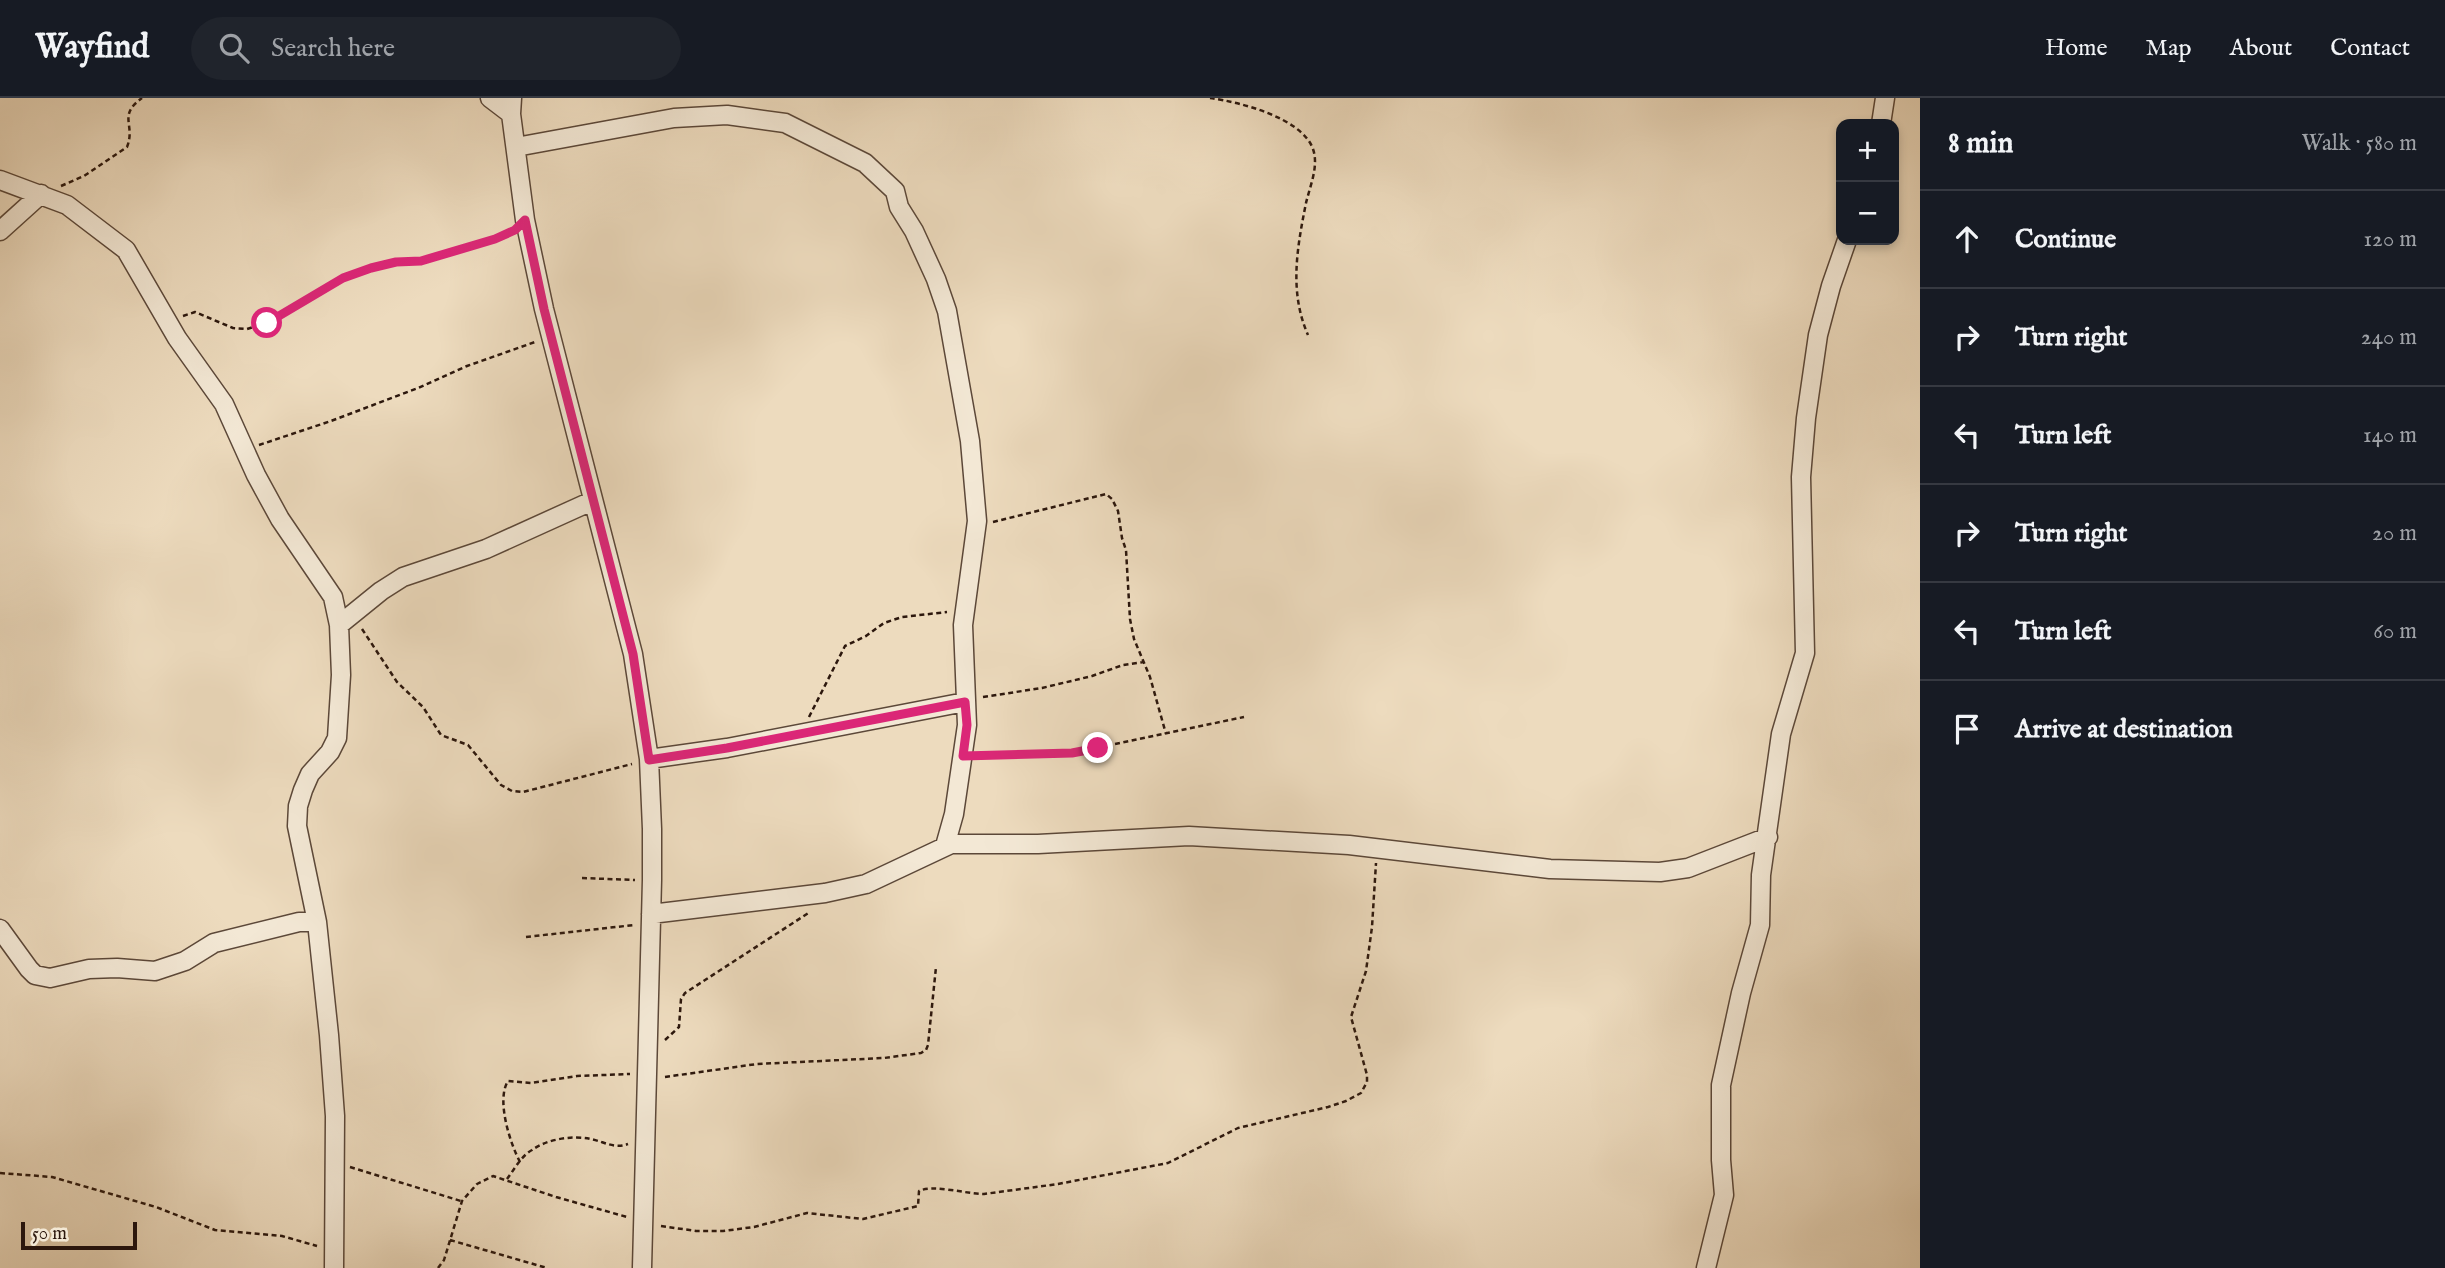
<!DOCTYPE html>
<meta charset="utf-8">
<style>
body{margin:0;font-family:"IM FELL English",serif;background:#20242c;color:#f1f3f6}
.controls{position:absolute;right:21px;top:21px;display:grid;overflow:hidden;border-radius:14px;box-shadow:0 4px 10px #0003}
.controls button{width:63px;height:63px;display:grid;place-items:center;padding:0;border:0;border-bottom:2px solid #363941;background:#171b24;color:#f1f3f6;font:35px sans-serif}
.scale{position:absolute;left:21px;bottom:18px;width:116px;box-sizing:border-box;padding-left:7px;border:4px solid #2c170d;border-top:0;font-size:19px;line-height:24px;white-space:nowrap;color:#2c170d;-webkit-text-stroke:5px #f3e8d5;paint-order:stroke}
.stop{position:absolute;width:21px;height:21px;margin:-16px;border:5px solid #db2777;border-radius:50%;background:#fff}
.stop.end{background:#db2777;border-color:#fff;box-shadow:0 2px 7px #0008}
.list{margin:0;padding:0;list-style:none}
h2{display:flex;justify-content:space-between;align-items:center;height:91px;margin:0;padding:0 28px;font-size:30px}
h2 small{font-size:23px;font-weight:400;color:#9ea1a6}
.list li{display:grid;grid-template-columns:46px 1fr auto;gap:21px;align-items:center;box-sizing:border-box;height:98px;padding:0 28px;border-top:2px solid #363941}
.list b{display:block;font-size:26px;white-space:nowrap}
.list em{font-size:23px;font-style:normal;color:#9ea1a6}
.icon{flex:none;width:38px;height:38px;fill:none;stroke:currentColor;stroke-width:2;stroke-linecap:round;stroke-linejoin:round}
.map{position:relative;flex:none;width:1920px;height:1170px;overflow:hidden}
header{display:flex;align-items:center;gap:42px;box-sizing:border-box;height:98px;padding:0 35px;background:#171b24;border-bottom:2px solid #363941}
header strong{font-size:33px}
nav{display:flex;gap:38px;margin-inline-start:auto;font-size:24px}
.search{width:490px;height:63px;background:#20242c;display:flex;align-items:center;gap:18px;box-sizing:border-box;padding:0 24px;border-radius:38px;color:#9ea1a6;font-size:26px}
main{display:flex}
aside{flex:1;background:#171b24}
.map>svg:first-child{display:block}
.lines{fill:none;stroke-linecap:round;stroke-linejoin:round}
.minor-casing{stroke:#5c4839;stroke-width:21}
.path{stroke:#2c170d;stroke-width:2.5;stroke-dasharray:5 3.5;stroke-linecap:butt}
.minor{stroke:#f3e8d5;stroke-width:18}
.route{stroke:#db2777;stroke-width:9}
</style>
<header>
<strong>Wayfind</strong>
<div class="search"><svg class="icon" aria-label="search" viewBox="0 0 24 24"><circle cx="10" cy="10" r="6"/><path d="M15 15l6 6"/></svg>Search here</div>
<nav><a>Home</a><a>Map</a><a>About</a><a>Contact</a></nav>
</header>
<main>
<div class="map">
<svg width="1920" height="1170" viewBox="0 0 1920 1170">
<rect width="100%" height="100%" fill="#eddbbe"/>
<filter id="stains"><feTurbulence type="fractalNoise" baseFrequency=".00286" numOctaves="4"/><feColorMatrix values="0 0 0 0 .2 0 0 0 0 .09 0 0 0 0 .02 0 0 0 .5 -.17"/></filter>
<radialGradient id="worn" r=".72"><stop offset=".6" stop-color="#630" stop-opacity="0"/><stop offset="1" stop-color="#630" stop-opacity=".3"/></radialGradient>
<g class="lines">
<g class="minor-casing">
<path id="minor" d="M490 0 511 16
M512 0 511 16 525 122 544 211 633 556 649 661 652 731V782L642 1170
M1881 26 1885 0
M516 49 674 20 727 17 785 25 865 65 895 93 899 109 914 133 936 181 947 213 970 343 977 423 963 527 967 627 954 716 945 748
M0 82 67 107 126 152 177 240 224 306 256 377 280 421 333 499 339 527 341 577 337 640 330 654 310 676 303 692 298 708 297 728 317 824 329 937 335 1018 334 1170
M0 133 41 96
M339 527 381 493 403 479 486 451 592 403
M649 661 727 650 965 604
M651 816 825 795 866 786 951 746H1038L1189 738 1349 747 1550 771 1660 774 1688 770 1768 739
M0 831 29 871 35 877 50 880 89 871 117 870 155 873 185 863 214 845 299 824H317
M1706 1170 1724 1097 1721 1062V987L1741 895 1760 827 1761 777 1781 636 1805 555 1801 379 1806 320 1818 237 1831 188 1847 142"/>
</g>
<path class="path" d="M1210 0C1240 4 1302 20 1313 51 1319 68 1310 88 1306 105 1297 150 1289 194 1308 237
M61 88 84 78 127 49C136 26 117 18 142 0
M183 218 195 214 233 230 247 231 266 225 343 180 371 170 396 164 421 163 495 141 513 133
M259 347 331 323 418 290 467 268 535 244
M993 424 1106 396 1112 401 1118 413 1122 440 1126 452 1130 521 1134 541 1150 579 1166 636
M362 531 397 584 423 609 441 637 468 647 501 687 512 693 523 694 632 666
M983 599 1042 590 1092 578 1123 567 1144 564
M809 619 845 548 866 538 884 525 902 519 947 514
M980 658 1072 655 1244 619
M582 780 635 782
M526 839 634 827
M665 942 679 929 681 901 685 895 810 814
M665 979 757 966 884 960 921 955 926 952 928 947 936 869
M520 1064C510 1045 496 1002 508 983L531 985 577 978 630 976
M350 1069 461 1103
M0 1075 52 1079 156 1109 215 1132 282 1138 317 1148
M507 1081C514 1072 521 1058 532 1052 547 1041 573 1037 591 1041 605 1044 614 1051 628 1046
M661 1128 696 1133H723L754 1129 807 1115 863 1121 918 1108 919 1093C933 1086 966 1096 984 1096L1058 1086 1168 1065 1238 1030 1328 1009 1346 1003 1361 995 1367 984V977L1351 919 1366 873 1372 829 1376 765
M450 1142 547 1170
M438 1170 444 1162 462 1103 477 1086 493 1078 556 1099 627 1119"/>
<use href="#minor" class="minor"/>
</g>
<g class="lines">
<path class="route" d="M267 225 343 180 371 170 396 164 421 163 495 141 515 132 525 122 544 211 633 556 649 662 727 650 965 604 967 627 963 658 1072 655 1098 650"/>
</g>
<rect width="100%" height="100%" filter="url(#stains)"/>
<rect width="100%" height="100%" fill="url(#worn)"/>
</svg>
<div class="controls">
<button>+</button>
<button>−</button>
</div>
<div class="scale">50 m</div>
<div class="stop" style="left:267px;top:225px"></div>
<div class="stop end" style="left:1098px;top:650px"></div>
</div>
<aside>
<h2>8 min<small>Walk · 580 m</small></h2>
<ul class="list">
<li><svg class="icon" aria-label="ahead" viewBox="0 0 24 24"><path d="M12 20V5M6 11l6-6 6 6"/></svg><div><b>Continue</b></div><em>120 m</em></li>
<li><svg class="icon" aria-label="right" viewBox="0 0 24 24"><path d="M7 20v-9h11M14 6l5 5-5 5"/></svg><div><b>Turn right</b></div><em>240 m</em></li>
<li><svg class="icon" aria-label="left" viewBox="0 0 24 24"><path d="M17 20v-9H6M10 6l-5 5 5 5"/></svg><div><b>Turn left</b></div><em>140 m</em></li>
<li><svg class="icon" aria-label="right" viewBox="0 0 24 24"><path d="M7 20v-9h11M14 6l5 5-5 5"/></svg><div><b>Turn right</b></div><em>20 m</em></li>
<li><svg class="icon" aria-label="left" viewBox="0 0 24 24"><path d="M17 20v-9H6M10 6l-5 5 5 5"/></svg><div><b>Turn left</b></div><em>60 m</em></li>
<li><svg class="icon" aria-label="arrive" viewBox="0 0 24 24"><path d="M6 21V4h12l-3 4 3 4H6"/></svg><div><b>Arrive at destination</b></div></li>
</ul>
</aside>
</main>
